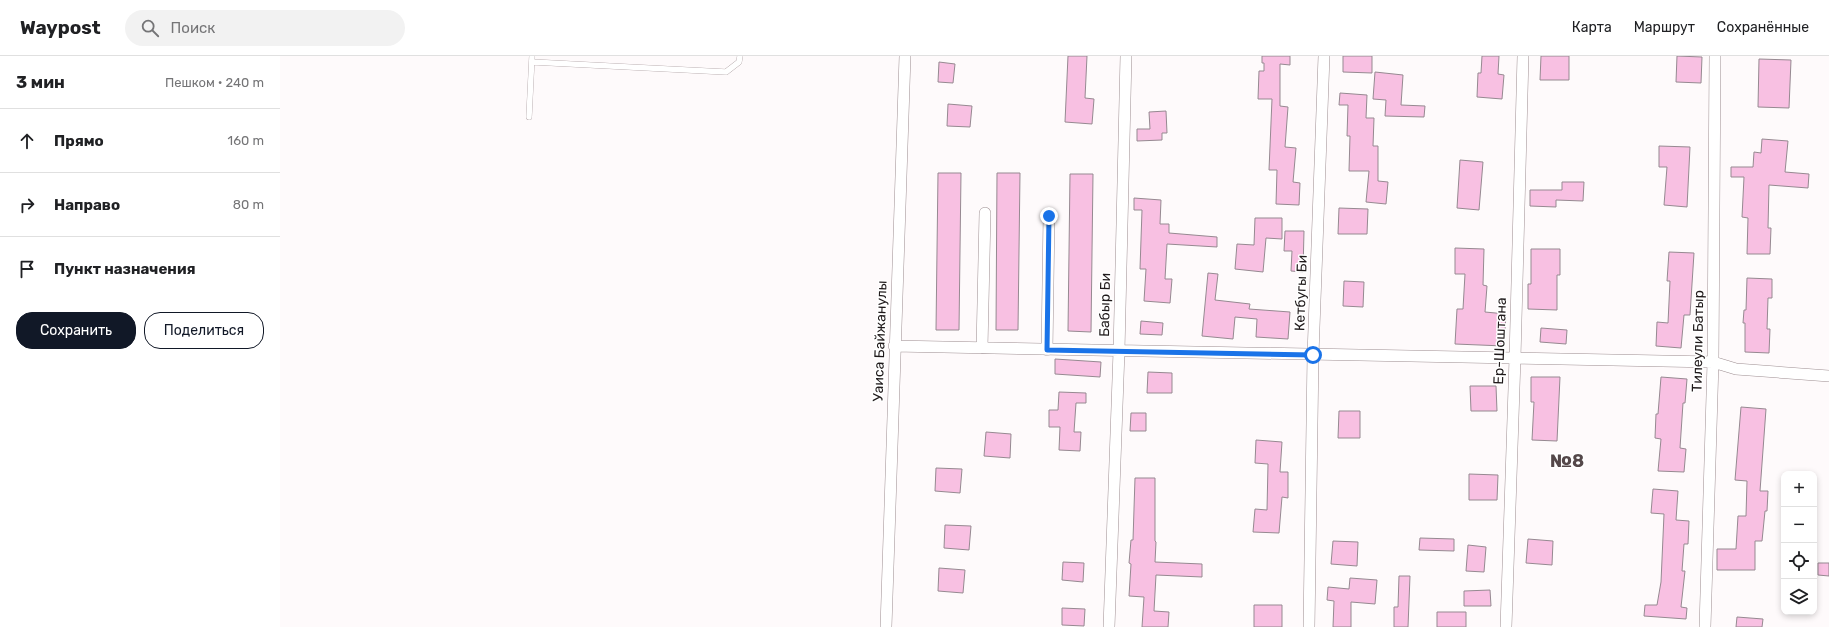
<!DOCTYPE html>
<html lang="ru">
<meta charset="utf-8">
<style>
body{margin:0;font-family:Rubik,sans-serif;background:#f2f2f2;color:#202124}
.controls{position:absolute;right:12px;bottom:12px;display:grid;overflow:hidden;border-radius:8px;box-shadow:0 2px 6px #0003}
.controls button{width:36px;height:36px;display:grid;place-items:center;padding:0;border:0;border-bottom:1px solid #e0e0e0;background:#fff;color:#202124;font:20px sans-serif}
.stop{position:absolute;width:12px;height:12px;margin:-9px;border:3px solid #1a73e8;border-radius:50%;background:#fff}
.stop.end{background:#1a73e8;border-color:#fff;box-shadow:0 1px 4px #0008}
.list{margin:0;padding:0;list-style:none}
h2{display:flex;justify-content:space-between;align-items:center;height:52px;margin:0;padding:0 16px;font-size:17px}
h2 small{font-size:13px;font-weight:400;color:#757577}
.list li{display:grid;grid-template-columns:26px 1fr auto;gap:12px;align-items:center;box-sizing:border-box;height:64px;padding:0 16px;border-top:1px solid #e0e0e0}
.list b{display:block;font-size:15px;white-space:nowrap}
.list em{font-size:13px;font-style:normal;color:#757577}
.actions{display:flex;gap:8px;padding:12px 16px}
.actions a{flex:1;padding:9px 0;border:1px solid #111827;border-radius:16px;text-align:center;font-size:14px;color:#111827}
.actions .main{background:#111827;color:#fff}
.icon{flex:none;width:22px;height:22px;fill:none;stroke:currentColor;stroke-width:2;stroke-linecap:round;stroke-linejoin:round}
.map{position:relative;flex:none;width:1549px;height:571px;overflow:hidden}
header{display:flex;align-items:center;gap:24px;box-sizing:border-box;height:56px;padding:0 20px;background:#fff;border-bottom:1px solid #e0e0e0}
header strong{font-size:19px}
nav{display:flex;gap:22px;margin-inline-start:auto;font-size:14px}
.search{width:280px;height:36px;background:#f2f2f2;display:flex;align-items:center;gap:10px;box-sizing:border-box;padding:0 14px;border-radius:22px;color:#757577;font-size:15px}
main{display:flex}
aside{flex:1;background:#fff}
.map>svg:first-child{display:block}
.building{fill:#f8c0e2;stroke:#968991}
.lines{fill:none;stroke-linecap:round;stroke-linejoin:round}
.service-casing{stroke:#9f9093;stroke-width:6}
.minor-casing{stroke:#9f9093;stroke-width:12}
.service{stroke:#fff;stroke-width:5.5}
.minor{stroke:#fff;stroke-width:11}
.route{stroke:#1a73e8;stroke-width:5}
.labels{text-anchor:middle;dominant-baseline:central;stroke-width:3;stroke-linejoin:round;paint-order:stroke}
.street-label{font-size:14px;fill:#1f191a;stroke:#fff}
.district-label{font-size:18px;font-weight:bold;fill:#544749;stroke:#fff}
</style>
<header>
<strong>Waypost</strong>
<div class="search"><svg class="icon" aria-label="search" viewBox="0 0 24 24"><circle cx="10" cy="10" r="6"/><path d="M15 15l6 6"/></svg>Поиск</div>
<nav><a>Карта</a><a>Маршрут</a><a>Сохранённые</a></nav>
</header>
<main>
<aside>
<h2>3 мин<small>Пешком · 240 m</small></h2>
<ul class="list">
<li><svg class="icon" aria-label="ahead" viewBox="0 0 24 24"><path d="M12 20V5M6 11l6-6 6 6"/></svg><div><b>Прямо</b></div><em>160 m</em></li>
<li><svg class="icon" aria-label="right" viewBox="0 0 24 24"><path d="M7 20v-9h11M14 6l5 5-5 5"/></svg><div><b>Направо</b></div><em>80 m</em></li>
<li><svg class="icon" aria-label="arrive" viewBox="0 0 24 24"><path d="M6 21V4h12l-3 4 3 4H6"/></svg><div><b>Пункт назначения</b></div></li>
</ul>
<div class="actions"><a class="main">Сохранить</a><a>Поделиться</a></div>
</aside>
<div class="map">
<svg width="1549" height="571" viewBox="0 0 1549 571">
<rect width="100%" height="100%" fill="#fefafb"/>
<path class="building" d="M788 0H807L805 42 814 43 812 68 785 66Z
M982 0H1010V9L1000 8V50L1008 51 1005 91 1016 92 1013 126 1020 127 1019 149 996 148 997 114H989L992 43H978L979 15H984V7H982Z
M1063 0H1092V17L1063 16Z
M1202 0H1219L1218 18 1224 19 1222 43 1197 41 1198 17H1201Z
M1261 0H1289V24H1260Z
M1397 0 1422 1 1421 27 1396 26Z
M1479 3 1511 4 1509 52 1478 51Z
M659 6 675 8 673 27 658 26Z
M1095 16 1123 19 1121 49 1145 50 1144 61 1105 60 1106 44 1093 43Z
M1060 37 1087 39 1086 62H1094L1093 90H1098V125L1108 126 1106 148 1086 146 1089 115H1069L1070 80H1067L1068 49H1059Z
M668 48 692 50 690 71 667 70Z
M886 55 887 77H882V84L857 85V73H870L869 56Z
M1482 83 1508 85 1505 116 1529 118 1528 132 1489 129 1488 172H1491L1490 198H1467L1468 162 1462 161 1464 121H1451V111H1473L1474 96 1481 97Z
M1379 90 1410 91 1407 151 1384 149 1387 111H1379Z
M1180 104 1203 106 1199 154 1177 152Z
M658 117H681L679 274H656Z
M717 117H740L738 274H716Z
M790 118H813L811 276 788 275Z
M1282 126H1304L1303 145 1276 144V151L1250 150V134H1282Z
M854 142 881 144 880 168H889V177L937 181V191L887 188 885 223H892L890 247 864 245 866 213H860L862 154H854Z
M1059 152 1088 153 1087 178H1058Z
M975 162H1002V183L986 182 983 216 955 213 957 188 974 189Z
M1005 175H1024L1023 216 1011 215 1012 195H1004Z
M1175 192 1204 193 1203 229 1207 230 1205 256 1226 258 1224 290 1175 288 1177 253H1183L1185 218H1175Z
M1251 193H1280V219H1277V254L1248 253V228H1251Z
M1389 196 1414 197 1410 259H1404L1401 292 1376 290 1377 266 1388 267 1390 225H1387Z
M928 217 938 218 935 244 970 248 969 253 1010 256 1008 283 976 281 977 263 955 261 953 283 922 280Z
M1467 222 1492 223V242H1488L1487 273H1490L1489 297 1465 296V267H1463L1464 254H1466Z
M1064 225 1084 226 1083 251 1063 250Z
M861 265 883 267 882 279 860 278Z
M1261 272 1287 274 1286 288 1260 286Z
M775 303 821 306 820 321 775 318Z
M868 316 892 317V337H867Z
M1251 321H1280L1277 385 1252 384 1254 346H1251Z
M1381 321 1407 323 1405 347H1403L1400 392 1406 393 1404 416 1378 415 1381 383 1375 382 1376 358H1378Z
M1190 330H1216L1217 355H1191Z
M779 336 806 337V347H796L794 376H801L800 395 779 394 780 371H769V354H778Z
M1461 351 1486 353 1480 435H1488L1487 455H1485L1482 485H1475V514H1437V493H1456L1458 460H1466L1467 425 1455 424Z
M1059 355H1080V382H1058Z
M851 357H866V375H850Z
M706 376 731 378 730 402 704 400Z
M976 384 1002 386 1000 416H1008V442L1002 441 999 477 973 476 975 453 987 454 988 408 975 407Z
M656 412 682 413 680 437 655 435Z
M1189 418 1218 419 1217 444H1189Z
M855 422H875V485L876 486 875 506 922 508V521L876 519 874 555 889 556 888 571H862L864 541 849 540 851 508 849 507 851 484H853Z
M1373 433 1398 435 1396 464 1409 465 1408 488H1404L1402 515H1405L1401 551 1407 552 1406 563 1364 560 1365 549H1377L1381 526 1384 458 1371 457Z
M665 469 691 470 689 494 664 492Z
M1140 482 1174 483V495L1139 494Z
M1248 483 1273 485 1272 509 1246 507Z
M1053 485 1078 486 1077 510 1051 508Z
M1188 489 1206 491 1204 516 1186 515Z
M783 506 804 507 803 526 782 524Z
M1538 507H1549V520L1538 519Z
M659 512 685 514 683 537 658 535Z
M1119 520H1130L1128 571H1114V551H1118Z
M1070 522 1097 524 1095 548 1071 546V571H1053L1054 545 1047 544 1048 531 1069 533Z
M1210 534 1211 550H1184V535Z
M974 549H1002V571H974Z
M782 552 805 553 804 570 782 569Z
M1157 556H1186V571H1157Z
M1457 561 1483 563 1482 571H1456Z"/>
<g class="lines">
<g class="service-casing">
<path id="service" d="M252 6 446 16 459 6 460 0
M249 61 252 0"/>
</g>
<g class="minor-casing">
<path id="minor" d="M614 290 1433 306 1456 313 1549 320
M702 292 705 157
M767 294 769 160
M606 571 625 0
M829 571 839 295 846 0
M1029 571 1033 299 1044 0
M1226 571 1235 302 1243 0
M1425 571 1433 306 1435 0"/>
</g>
<use href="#service" class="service"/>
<use href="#minor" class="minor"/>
</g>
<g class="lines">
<path class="route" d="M769 160 767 294 1033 299"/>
</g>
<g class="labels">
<g class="street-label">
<text transform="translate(1021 237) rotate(-88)">Кетбугы Би</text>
<text transform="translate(825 249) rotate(-89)">Бабыр Би</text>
<text transform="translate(600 285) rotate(-88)">Уаиса Байжанулы</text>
<text transform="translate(1220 285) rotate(-88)">Ер-Шоштана</text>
<text transform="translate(1418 285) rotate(-89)">Тилеули Батыр</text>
</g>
<g class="district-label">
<text x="1287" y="405">№8</text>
</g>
</g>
</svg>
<div class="controls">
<button>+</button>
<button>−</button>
<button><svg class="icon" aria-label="locate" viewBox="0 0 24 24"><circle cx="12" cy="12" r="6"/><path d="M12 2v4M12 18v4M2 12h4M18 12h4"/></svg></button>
<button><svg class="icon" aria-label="layers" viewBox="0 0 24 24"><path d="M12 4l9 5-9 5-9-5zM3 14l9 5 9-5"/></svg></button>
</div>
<div class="stop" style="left:1033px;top:299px"></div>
<div class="stop end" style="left:769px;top:160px"></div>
</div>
</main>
